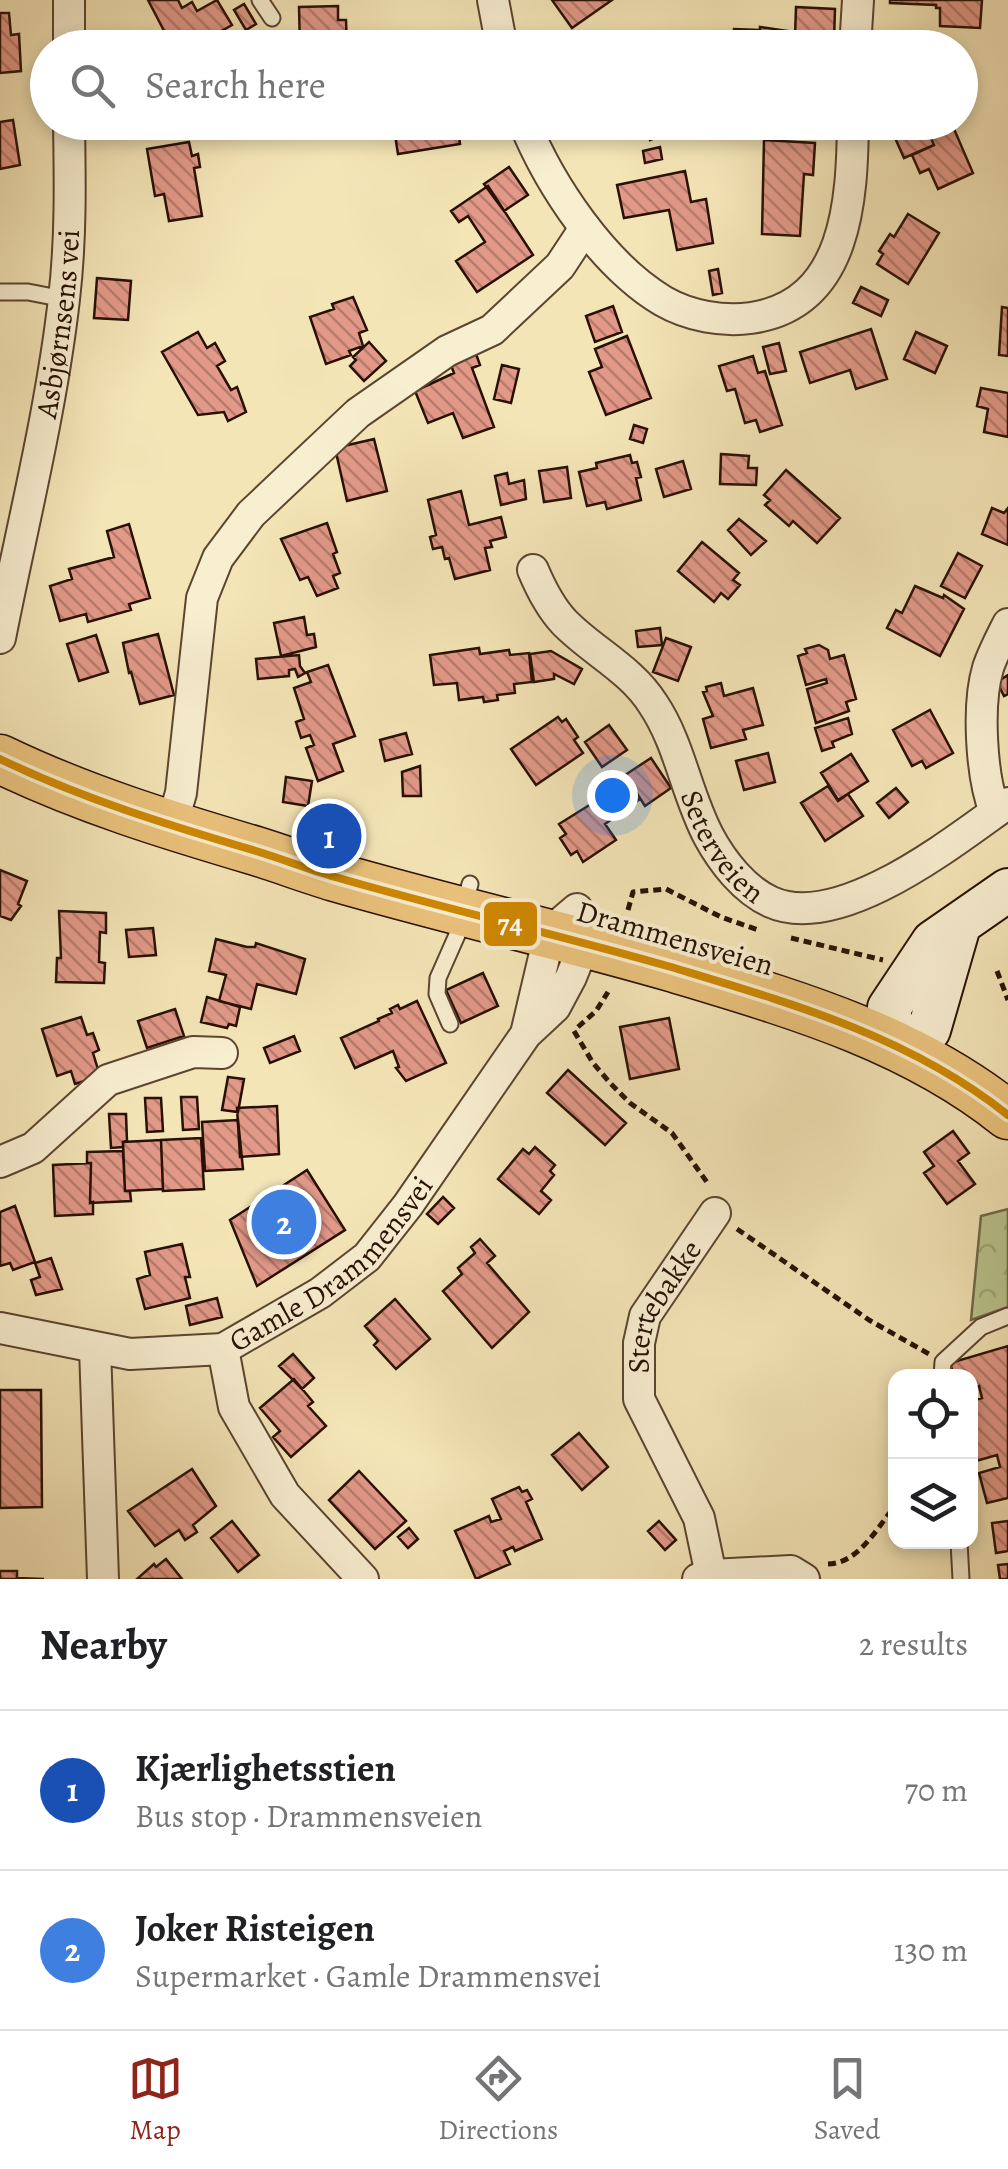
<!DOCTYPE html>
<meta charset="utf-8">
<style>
body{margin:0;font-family:Alegreya,serif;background:#f6f6f6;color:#202124}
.controls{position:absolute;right:30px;bottom:30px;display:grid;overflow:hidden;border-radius:20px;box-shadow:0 5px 15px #0003}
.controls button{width:90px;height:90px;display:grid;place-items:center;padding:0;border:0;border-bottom:2px solid #e0e0e0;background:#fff;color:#202124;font:50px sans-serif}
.you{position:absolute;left:612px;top:795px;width:35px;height:35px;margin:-25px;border:8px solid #fff;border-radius:50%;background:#1a73e8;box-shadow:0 0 0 15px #1a73e833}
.badge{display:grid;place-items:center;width:65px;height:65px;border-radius:50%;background:#8f2418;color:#fff;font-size:32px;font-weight:700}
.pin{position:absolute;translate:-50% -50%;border:5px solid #fff;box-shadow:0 2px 10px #0006}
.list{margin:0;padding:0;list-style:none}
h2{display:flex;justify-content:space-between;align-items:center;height:130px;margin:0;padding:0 40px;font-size:42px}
h2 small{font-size:32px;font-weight:400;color:#757577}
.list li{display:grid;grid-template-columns:65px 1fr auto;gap:30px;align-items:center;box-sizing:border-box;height:160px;padding:0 40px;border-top:2px solid #e0e0e0}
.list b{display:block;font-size:38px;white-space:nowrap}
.list p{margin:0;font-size:32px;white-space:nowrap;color:#757577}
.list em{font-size:32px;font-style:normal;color:#757577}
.icon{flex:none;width:55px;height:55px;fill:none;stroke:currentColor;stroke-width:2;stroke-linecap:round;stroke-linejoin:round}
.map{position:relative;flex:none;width:1008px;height:1579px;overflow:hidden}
.search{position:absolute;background:#fff;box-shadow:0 5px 15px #0003;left:30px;right:30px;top:30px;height:110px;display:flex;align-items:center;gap:25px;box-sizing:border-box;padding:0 35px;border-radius:55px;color:#757577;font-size:38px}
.sheet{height:450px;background:#fff}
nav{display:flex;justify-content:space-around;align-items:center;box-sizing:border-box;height:140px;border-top:2px solid #e0e0e0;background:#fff;font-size:28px;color:#757577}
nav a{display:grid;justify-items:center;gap:5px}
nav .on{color:#8f2418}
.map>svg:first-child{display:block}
.forest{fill:url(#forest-crowns);stroke:#716a4a;stroke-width:2.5}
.building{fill:url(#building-back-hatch);stroke:#281004;stroke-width:2.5}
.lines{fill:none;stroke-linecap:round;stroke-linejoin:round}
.lane-casing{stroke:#5b4531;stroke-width:19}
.street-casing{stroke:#5b4531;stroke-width:34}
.secondary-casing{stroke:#281004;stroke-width:46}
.primary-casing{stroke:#281004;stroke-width:51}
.path{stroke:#281004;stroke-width:5;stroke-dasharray:8 5;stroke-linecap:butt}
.lane{stroke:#f8eed0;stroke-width:15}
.street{stroke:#f8eed0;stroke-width:30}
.secondary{stroke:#f8eed0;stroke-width:42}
.primary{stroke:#eac27c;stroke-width:48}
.bus-1-casing{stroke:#f8eed0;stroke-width:15}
.bus-1{stroke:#ce8801;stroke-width:8}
.labels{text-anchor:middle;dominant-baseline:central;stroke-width:8;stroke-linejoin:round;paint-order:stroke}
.street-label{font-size:30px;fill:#281004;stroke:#f8eed0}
.line-badge{stroke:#f8eed0;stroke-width:4}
.badge-label{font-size:28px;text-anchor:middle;font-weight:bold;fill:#fff}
</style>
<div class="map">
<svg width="1008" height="1579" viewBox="0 0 1008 1579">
<defs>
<pattern id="forest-crowns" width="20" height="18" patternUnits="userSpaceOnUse" patternTransform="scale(2.5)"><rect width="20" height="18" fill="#bac58f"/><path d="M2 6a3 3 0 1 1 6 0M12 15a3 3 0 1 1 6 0" fill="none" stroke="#a0a87a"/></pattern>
<pattern id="building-back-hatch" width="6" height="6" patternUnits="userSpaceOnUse" patternTransform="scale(2.5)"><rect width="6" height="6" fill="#e29988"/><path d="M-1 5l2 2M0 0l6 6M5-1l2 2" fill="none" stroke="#b77b6d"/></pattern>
</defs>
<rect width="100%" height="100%" fill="#f4e5b7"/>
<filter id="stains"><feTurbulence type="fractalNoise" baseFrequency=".002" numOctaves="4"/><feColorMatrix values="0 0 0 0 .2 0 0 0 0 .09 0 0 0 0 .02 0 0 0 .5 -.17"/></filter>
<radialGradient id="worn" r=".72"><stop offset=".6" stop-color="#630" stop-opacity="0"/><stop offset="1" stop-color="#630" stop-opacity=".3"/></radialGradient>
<path class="forest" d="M1008 1209V1307L971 1320 981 1216Z"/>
<path class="building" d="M148 0H178L182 8 192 2 197 11 217 0 232 25 200 43 203 48H173Z
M552 0H612L572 28Z
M890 0H982L980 28 940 26V8H936V5L890 3Z
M244 4 256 24 246 30 234 10Z
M338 6V20H346L347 48H300L299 7Z
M796 7 835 9 834 39 795 37Z
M0 13H9L11 35 19 34 21 71 0 73Z
M760 27 788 31 790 48H733L734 29 760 30Z
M876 32 911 34 910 48H875Z
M13 120 20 165 0 169V122Z
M393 122H457L460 144 398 154Z
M643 122H677L679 128 650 140Z
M791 122H830V135L791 134Z
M888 122H930L932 125 926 127 934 145 904 158Z
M938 122H951L973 173 938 189 929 169 920 173 912 155 934 145 926 127Z
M764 140 815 143 813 175 804 174 800 236 762 234Z
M189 142 192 156 198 154 200 167 194 168 202 216 169 221 164 194 155 196 147 149Z
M660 147 662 159 645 163 643 151Z
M509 167 528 195 504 211 484 184Z
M685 171 691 202 706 199 713 243 677 250 669 210 624 218 617 185Z
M488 186 533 255 477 292 456 261 485 242 468 216 459 222 451 211Z
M908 214 939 233 908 284 877 264 883 254 879 251 890 234 894 237Z
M718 269 722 293 713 295 709 271Z
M97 278 131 281 128 320 94 318Z
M861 287 888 300 881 316 853 303Z
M353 297 367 330 359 333 363 346 349 351 351 355 326 364 310 317 334 309 332 304Z
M613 306 622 332 595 342 586 316Z
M1002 307 1008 308V356L999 355Z
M871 329 887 379 856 389 850 370 810 383 800 352Z
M198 332 207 348 215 343 225 361 217 366 231 390 237 387 246 412 228 421 224 412 198 415 162 352Z
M916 332 947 346 935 373 904 359Z
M627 336 651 398 606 415 589 372 602 367 595 349Z
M369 342 386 361 364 381 350 366 356 360 353 357Z
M779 343 786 371 770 374 763 347Z
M475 351 480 365 472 368 494 427 463 438 453 413 428 423 415 391 454 373 449 360Z
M753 356 758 373 765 371 782 425 760 432 756 420 745 423 735 389 727 391 719 366Z
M502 365 519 369 511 403 494 399Z
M981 388 1008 393V437L984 432 988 409 977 406Z
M634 425 647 429 643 443 630 439Z
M374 439 387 491 347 501 335 448Z
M721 454 749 456 748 468H757L756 485 720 484Z
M630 455 632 463 637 462 641 477 636 478 641 500 607 509 605 502 587 506 579 472 597 468 596 463Z
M683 461 691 489 664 497 656 469Z
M567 467 571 498 544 502 539 471Z
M786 470 840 518 817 543 793 521 789 526 765 505 770 500 764 495Z
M507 473 509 484 524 480 526 499 501 505 495 476Z
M461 491 469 525 501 517 506 537 490 541 492 547 485 548 490 570 455 579 449 558 445 559 442 547 433 549 430 537 436 535 428 500Z
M992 508 1004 513 1008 508V545L982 534Z
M739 519 766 541 751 555 728 530Z
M327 523 337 552 333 554 340 573 333 576 338 588 317 596 308 577 300 580 281 539Z
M129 524 150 598 129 604 131 610 88 622 86 614 60 621 50 586 72 579 69 569 114 557 107 531Z
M702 542 739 573 733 580 740 585 728 599 721 593 714 602 678 571Z
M958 553 982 566 965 598 941 586Z
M915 586 943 598 944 595 964 609 940 656 887 628 896 610 902 613Z
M304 617 307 635 314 634 316 647 281 656 274 623Z
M660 628 662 645 638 647 636 631Z
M158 634 174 695 140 704 131 672 129 673 123 643Z
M96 635 108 672 79 681 67 644Z
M666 638 691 647 678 681 653 672Z
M819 645 828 650 830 659 844 655 856 699 846 702 849 711 816 723 807 689 827 683 826 679 806 685 798 656 807 653 805 649Z
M479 648 480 654 509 650 510 655 529 653 532 682 514 684 515 693 497 695 498 700 484 702 483 697 459 700 457 683 434 685 430 655Z
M551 651 582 669 574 684 554 674V679L534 682 530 654Z
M299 655 300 666 305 673 298 677 295 669 289 670V676L258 679 256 659Z
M328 665 355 736 333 744 343 771 318 781 306 748 314 745 310 735 301 738 296 722 304 719 294 688 311 682 307 672Z
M1008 675V694L1004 696 997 682Z
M721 683 724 696 753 688 763 725 743 730 746 739 711 748 703 719 713 716 703 692 707 691 706 687Z
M930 710 953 753 926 768 922 761 912 766 893 730Z
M558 717 562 722 566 719 578 737 574 740 583 753 536 785 511 749Z
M848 718 852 734 832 742 834 747 822 751 815 728Z
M609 725 627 750 602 767 585 742Z
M406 733 412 754 385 761 380 740Z
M768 753 775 782 744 790 736 761Z
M851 754 868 781 838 800 821 773Z
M651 758 671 788 645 806 625 775Z
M420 766 421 796H403L402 772Z
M286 777 312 781 308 806 283 802Z
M628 781 640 799 605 824 616 840 583 862 577 851 571 855 560 838 566 834 559 824Z
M828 786 838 801 848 794 863 816 825 841 801 803Z
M896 788 908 802 889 818 877 803Z
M0 870 27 881 18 904 21 906 11 920 0 916Z
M59 911 106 913V933L100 932 99 962 105 963 104 983 56 982 57 958H61Z
M153 928 156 955 129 957 126 930Z
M216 939 247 947H255L256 943 305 959 296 994 257 984 251 1009 219 1001 226 975 209 971Z
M483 973 498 1006 461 1023 446 990Z
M207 997 240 1007 236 1026 229 1024 227 1028 201 1022Z
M417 1001 446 1063 406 1081 396 1068 399 1067 393 1051 355 1068 341 1038 379 1021 378 1019 392 1013 390 1009 398 1005 400 1009Z
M175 1009 184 1036 147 1048 138 1021Z
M81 1017 87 1035 93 1033 99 1050 93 1053 100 1076 75 1084 71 1071 57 1076 42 1029Z
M669 1018 679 1069 630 1079 620 1027Z
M294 1036 300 1051 270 1063 264 1048Z
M568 1070 626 1123 605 1145 547 1093Z
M228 1077 244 1079 238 1112 222 1110Z
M181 1097H197L199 1129 183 1130Z
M145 1098H161L163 1131 147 1132Z
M277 1106 279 1154 240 1157 237 1108Z
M109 1114H126L127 1141 123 1142V1147L111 1148Z
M238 1120 243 1169 205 1171 202 1122Z
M953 1131 969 1153 958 1161 975 1184 947 1204 924 1173 934 1166 924 1152Z
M201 1138 204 1189 163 1191 161 1140Z
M161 1140 163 1189 125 1191 123 1142Z
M535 1147 555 1165 550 1171 554 1175 541 1191 551 1200 539 1214 498 1179 523 1149 529 1154Z
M123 1151 125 1191H130L131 1201 90 1203 91 1163H87V1152Z
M91 1163 90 1203 93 1202V1214L55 1216 53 1165Z
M307 1170 345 1230 257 1286 230 1220Z
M443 1197 454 1208 438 1224 427 1214Z
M15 1206 35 1262 13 1270 10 1263 0 1266V1212Z
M480 1239 495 1256 487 1263 529 1312 492 1348 443 1291 462 1274 458 1268 475 1253 471 1247Z
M182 1244 190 1277H185L190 1298 145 1309 137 1279 150 1275 145 1252Z
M51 1258 62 1289 36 1295 31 1280 40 1277 35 1263Z
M217 1298 222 1317 190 1325 186 1306Z
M395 1299 430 1339 396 1369 374 1345 378 1341 365 1326Z
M1008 1346V1498L987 1503 979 1473 1000 1467 997 1455 976 1461 970 1441V1401L982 1398 979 1386 970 1388V1376H954L950 1363Z
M293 1354 314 1378 302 1389 279 1366Z
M294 1379 313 1402 308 1406 326 1426 291 1457 273 1437 280 1431 260 1408Z
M0 1390H41L42 1507 0 1508Z
M579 1433 608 1467 582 1490 552 1455Z
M192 1469 216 1506 193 1525 197 1532 185 1540 179 1530 155 1546 128 1511Z
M359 1471 406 1521 375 1549 329 1500Z
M519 1487 522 1492 527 1490 532 1499 526 1502 542 1539 515 1551 513 1547 504 1551 510 1564 476 1579 455 1531 489 1516 491 1522 501 1519 492 1499Z
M232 1521 259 1555 238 1572 211 1538Z
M659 1521 676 1540 665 1550 648 1531Z
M1008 1521V1551L996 1553 992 1523Z
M409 1528 418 1539 408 1548 398 1537Z
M166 1559 182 1579H137L154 1564 156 1567Z
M1008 1564V1579H1000L998 1565Z
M0 1571H17V1578L44 1579H0Z"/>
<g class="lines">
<g class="lane-casing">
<path id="lane" d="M260 0 272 18
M0 292H28L64 299
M450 1024 437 994 438 978 457 935 470 884
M942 1376 943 1362 981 1327 1008 1316
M959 1542 961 1579"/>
</g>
<g class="street-casing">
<g id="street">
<path d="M493 0 502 48"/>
<path d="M69 48V0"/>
<path d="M855 48 858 0"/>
<path d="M524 122C550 186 603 265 663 301 689 316 723 322 751 318 848 304 852 199 853 122"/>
<path id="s1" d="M533 570C541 589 550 607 564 622 592 651 631 669 653 704 680 744 686 794 709 837 722 861 744 890 771 902 840 933 954 841 1008 803"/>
<path id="s2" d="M0 638C22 526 51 413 64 299 71 240 70 182 69 122"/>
<path d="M995 812C981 776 977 705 988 668 993 653 1001 638 1008 624"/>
<path d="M171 827 181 793 202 598 218 558 251 514 358 413 447 351 492 330 560 266 585 228"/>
<path d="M0 1162 33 1148 108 1080 193 1052 222 1053"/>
<path id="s3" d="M0 1328 130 1354 223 1349 320 1293 367 1257 408 1205 526 1034 555 1007 571 977 585 942 577 909 550 932 526 1034"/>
<path d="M95 1348 103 1579"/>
<path d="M223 1349 234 1407 285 1495 363 1579"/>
<path id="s4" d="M711 1575 699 1518 639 1399V1343L645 1316 715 1213"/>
<path d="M698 1579 711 1575 791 1571 804 1579"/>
</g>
</g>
<g class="secondary-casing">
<path id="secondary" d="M959 926 929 1030 894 1044 889 1008 933 942 1008 890"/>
</g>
<g class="primary-casing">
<path id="primary" d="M0 759C83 799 168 825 256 851 282 859 308 869 335 877 446 909 560 935 671 967 790 1003 909 1036 1008 1115"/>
</g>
<path class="path" d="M628 910 633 892 666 889 721 917 761 931
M791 938 883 960
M997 971 1008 1000
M578 1027 596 1011 608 992
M574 1031 593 1063 611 1084 630 1103 672 1133 709 1185
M737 1229 869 1320 929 1354
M828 1564C860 1563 877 1527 896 1505"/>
<use href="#lane" class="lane"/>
<use href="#street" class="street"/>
<use href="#secondary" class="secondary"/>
<use href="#primary" class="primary"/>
<g class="bus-1-casing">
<path id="bus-1" d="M0 759C83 799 168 825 256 851 282 859 308 869 335 877 446 909 560 935 671 967 790 1003 909 1036 1008 1115"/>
</g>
<use href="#bus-1" class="bus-1"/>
</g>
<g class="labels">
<g class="street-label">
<text stroke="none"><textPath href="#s2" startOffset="320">Asbjørnsens vei</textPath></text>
<text stroke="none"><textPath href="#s1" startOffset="342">Seterveien</textPath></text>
<text transform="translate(675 938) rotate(16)">Drammensveien</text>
<text stroke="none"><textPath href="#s3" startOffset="365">Gamle Drammensvei</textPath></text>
<text stroke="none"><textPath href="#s4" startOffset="290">Stertebakke</textPath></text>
</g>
</g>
<rect class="line-badge" x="482" y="900" width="57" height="48" rx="10" fill="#ce8801"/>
<g class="badge-label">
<text x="510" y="933">74</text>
</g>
<rect width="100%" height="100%" filter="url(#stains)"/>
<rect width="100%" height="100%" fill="url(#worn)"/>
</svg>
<div class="controls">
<button><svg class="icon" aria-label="locate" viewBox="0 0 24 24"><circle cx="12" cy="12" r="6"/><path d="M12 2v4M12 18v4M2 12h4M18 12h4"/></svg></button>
<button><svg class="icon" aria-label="layers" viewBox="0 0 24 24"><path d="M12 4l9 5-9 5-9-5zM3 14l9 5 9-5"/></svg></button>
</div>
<div class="you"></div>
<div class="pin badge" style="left:329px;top:836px;background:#1a4fb4">1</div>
<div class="pin badge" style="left:284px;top:1222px;background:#3f7fe0">2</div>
<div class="search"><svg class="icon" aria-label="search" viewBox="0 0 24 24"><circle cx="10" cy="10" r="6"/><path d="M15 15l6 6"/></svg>Search here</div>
</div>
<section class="sheet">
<h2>Nearby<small>2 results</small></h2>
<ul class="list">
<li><span class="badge" style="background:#1a4fb4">1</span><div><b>Kjærlighetsstien</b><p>Bus stop · Drammensveien</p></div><em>70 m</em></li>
<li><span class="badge" style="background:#3f7fe0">2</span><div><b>Joker Risteigen</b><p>Supermarket · Gamle Drammensvei</p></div><em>130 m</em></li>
</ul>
</section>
<nav>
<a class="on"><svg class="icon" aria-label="map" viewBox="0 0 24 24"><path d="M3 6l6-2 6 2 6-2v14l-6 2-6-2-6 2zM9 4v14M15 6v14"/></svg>Map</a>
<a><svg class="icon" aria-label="directions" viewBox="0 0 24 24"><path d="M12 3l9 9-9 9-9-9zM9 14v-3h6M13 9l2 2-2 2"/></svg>Directions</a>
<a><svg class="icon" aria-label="saved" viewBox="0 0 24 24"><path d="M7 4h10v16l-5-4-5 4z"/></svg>Saved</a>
</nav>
